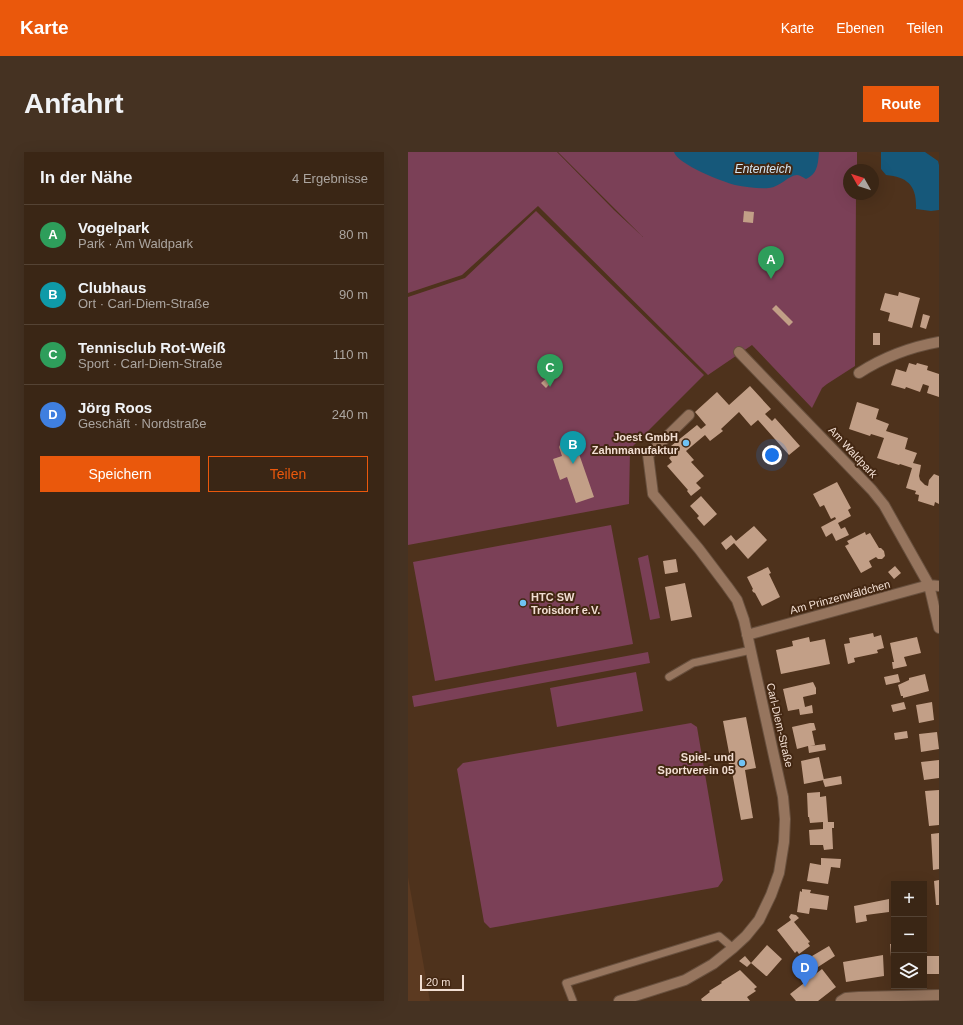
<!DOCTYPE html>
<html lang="de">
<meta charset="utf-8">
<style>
body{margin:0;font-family:Arial,sans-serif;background:#453222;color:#f1f3f6}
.controls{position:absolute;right:12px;bottom:12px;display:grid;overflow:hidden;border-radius:0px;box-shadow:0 4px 16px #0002}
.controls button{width:36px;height:36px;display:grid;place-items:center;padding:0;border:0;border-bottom:1px solid #544334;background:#3a2615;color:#f1f3f6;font:20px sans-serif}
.compass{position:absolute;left:435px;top:12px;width:36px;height:36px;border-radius:50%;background:#3a2615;box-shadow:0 4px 16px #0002;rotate:309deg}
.scale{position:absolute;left:12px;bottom:10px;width:44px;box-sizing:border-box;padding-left:4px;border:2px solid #f1ded2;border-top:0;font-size:11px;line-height:14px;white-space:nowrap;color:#f1ded2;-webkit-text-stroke:3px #432712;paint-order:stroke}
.you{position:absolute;left:364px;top:303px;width:14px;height:14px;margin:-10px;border:3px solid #fff;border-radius:50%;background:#1a73e8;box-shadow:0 0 0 6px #1a73e833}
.badge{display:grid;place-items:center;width:26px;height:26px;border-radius:50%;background:#ea580c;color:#fff;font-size:13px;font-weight:700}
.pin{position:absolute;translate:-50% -33px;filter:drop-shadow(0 1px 2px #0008)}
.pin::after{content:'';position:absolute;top:21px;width:14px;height:12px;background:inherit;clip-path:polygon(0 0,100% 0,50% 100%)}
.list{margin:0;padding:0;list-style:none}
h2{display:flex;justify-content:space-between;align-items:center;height:52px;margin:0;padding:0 16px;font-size:17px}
h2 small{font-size:13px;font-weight:400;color:#aba5a0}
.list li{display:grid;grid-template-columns:26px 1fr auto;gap:12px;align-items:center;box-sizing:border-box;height:60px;padding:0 16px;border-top:1px solid #544334}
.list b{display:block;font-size:15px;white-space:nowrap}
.list p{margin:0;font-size:13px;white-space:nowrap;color:#aba5a0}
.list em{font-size:13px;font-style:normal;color:#aba5a0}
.actions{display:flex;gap:8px;padding:12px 16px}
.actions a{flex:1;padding:9px 0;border:1px solid #ea580c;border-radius:0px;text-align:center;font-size:14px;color:#ea580c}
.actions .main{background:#ea580c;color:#fff}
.icon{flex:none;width:22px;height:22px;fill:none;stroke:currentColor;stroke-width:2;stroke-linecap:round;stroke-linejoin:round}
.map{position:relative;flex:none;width:531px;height:849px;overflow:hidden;border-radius:0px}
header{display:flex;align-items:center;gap:24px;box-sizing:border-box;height:56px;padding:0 20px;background:#ea580c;color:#fff}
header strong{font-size:19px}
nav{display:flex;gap:22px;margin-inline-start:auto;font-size:14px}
.intro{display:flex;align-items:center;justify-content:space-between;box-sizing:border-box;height:96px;padding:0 24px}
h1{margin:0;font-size:28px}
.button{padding:10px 18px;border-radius:0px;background:#ea580c;color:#fff;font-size:14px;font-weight:700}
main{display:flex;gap:24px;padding:0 24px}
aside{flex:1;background:#3a2615;border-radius:0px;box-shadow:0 4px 16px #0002}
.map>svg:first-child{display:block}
.built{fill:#5c3a21}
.green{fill:#7b4057}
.water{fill:#16587a}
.building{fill:#c29f87}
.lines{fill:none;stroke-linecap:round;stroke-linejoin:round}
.service-casing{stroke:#68503e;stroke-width:9}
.minor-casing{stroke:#68503e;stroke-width:12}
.service{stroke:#96755e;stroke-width:7}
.minor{stroke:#96755e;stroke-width:10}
.poi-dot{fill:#6fc2f4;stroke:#432712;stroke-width:1.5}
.labels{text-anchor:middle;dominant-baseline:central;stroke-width:4;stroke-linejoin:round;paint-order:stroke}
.poi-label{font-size:11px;font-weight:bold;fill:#f1ded2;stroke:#432712;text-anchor:end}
.street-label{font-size:11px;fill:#f1ded2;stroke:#432712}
.water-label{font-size:12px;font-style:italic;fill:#d3e6f3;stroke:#432712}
</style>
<header>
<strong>Karte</strong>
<nav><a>Karte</a><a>Ebenen</a><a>Teilen</a></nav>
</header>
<div class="intro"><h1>Anfahrt</h1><a class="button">Route</a></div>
<main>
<aside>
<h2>In der Nähe<small>4 Ergebnisse</small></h2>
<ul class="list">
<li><span class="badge" style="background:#2e9e5b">A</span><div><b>Vogelpark</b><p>Park · Am Waldpark</p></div><em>80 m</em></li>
<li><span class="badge" style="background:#0f9aa8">B</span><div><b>Clubhaus</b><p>Ort · Carl-Diem-Straße</p></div><em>90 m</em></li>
<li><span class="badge" style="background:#2e9e5b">C</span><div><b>Tennisclub Rot-Weiß</b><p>Sport · Carl-Diem-Straße</p></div><em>110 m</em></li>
<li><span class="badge" style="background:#3f7fe0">D</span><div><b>Jörg Roos</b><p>Geschäft · Nordstraße</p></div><em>240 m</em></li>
</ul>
<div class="actions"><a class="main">Speichern</a><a>Teilen</a></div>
</aside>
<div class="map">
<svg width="531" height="849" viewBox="0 0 531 849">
<rect width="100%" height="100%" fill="#4e321c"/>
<path class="built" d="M0 725 22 849H0Z"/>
<path class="green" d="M0 0H149L206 58 235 85 150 0H449V18H441V42H448L447 214 419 232 414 236 404 256 344 193 300 223 130 54 54 123 0 141Z
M128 59 296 223 222 297 221 352 0 393V145L57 126Z
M203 373 225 492 27 529 5 410Z
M240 403 252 466 242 468 230 406Z
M240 500 242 511 6 555 4 544Z
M228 520 235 559 149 575 142 536Z
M283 571 289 575 315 728 310 735 82 776 76 770 49 617 55 611Z"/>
<path class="water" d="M266 0H411C410 11 410 22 398 27 396 26 392 23 389 23 381 23 372 35 361 36 351 37 338 35 327 33 315 30 269 12 266 0Z
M473 0H517L530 9 531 13V58L523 59 508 57C509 34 500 25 478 23L473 17Z"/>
<path class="building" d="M336 59 346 60 345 71 335 70Z
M491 140 512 146 504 176 480 169 482 161 472 158 477 141 490 144Z
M368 153 385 170 381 174 364 157Z
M515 162 522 164 518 177 512 175Z
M465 181H472V193H465Z
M501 211 508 213 509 211 520 214 519 218 531 222V245L519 241 521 234 515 232 512 240 498 235 497 237 483 233 488 217 498 220Z
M144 221 148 225 138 236 133 231Z
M342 234 363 257 357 262 364 269 367 266 392 294 381 303 350 268 343 274 331 260 313 277 315 279 302 289 297 283 278 299 286 308 283 310 296 324 288 331 293 336 283 344 279 339 280 338 259 314 264 310 261 306 264 303 261 299 265 296 263 294 289 273 293 277 298 273 287 260 309 240 321 253Z
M449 250 471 257 468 267 481 272 478 279 500 286 497 297 509 301 505 311 513 313 511 324 512 328 517 333 520 334 521 328 526 322 531 324V352L527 350 526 354 510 349 511 343 507 342 508 339 498 336 504 316 492 312 491 313 469 306 476 286 463 282 462 284 441 277Z
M167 286 170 299 186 345 168 351 159 325 152 328 145 307 154 304 151 295 153 291Z
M429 330 443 356 440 358 443 364 430 371 433 377 437 375 441 383 428 389 424 381 418 385 413 375 428 367 427 365 423 367 416 353 412 355 405 342Z
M293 344 309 362 296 374 289 366 291 364 282 354Z
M346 374 359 388 340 407 326 391 318 398 313 391 323 383 328 389Z
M457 380 458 383 462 381 471 396H473L476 399 477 404 474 407H470L468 405 461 409 464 415 453 421 437 394 441 392 439 389Z
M268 407 270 420 257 422 255 409Z
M487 414 493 421 486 427 480 420Z
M360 415 363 421 361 422 372 445 354 454 347 441 345 440 344 438 345 437 339 425Z
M277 431 284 465 263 469 257 435Z
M465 481 466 485 473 483 476 496 469 498 470 501 446 506 447 510 440 512 436 492 442 491 441 486Z
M401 485 402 490 417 487 422 512 373 522 368 498 385 494 384 489Z
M509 485 513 501 496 505 499 514 485 517 484 510H486L482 491Z
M490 522 492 530 478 533 476 525Z
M517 522 521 539 495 546V544H493L490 533 501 528V526Z
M405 530 408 536V542L395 545 397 555 404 553 405 561 392 563 391 557 380 559 375 537Z
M496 550 498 557 485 560 483 553Z
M524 550 526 568 511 571 508 553Z
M338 565 348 616 337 618 345 666 333 668 324 620H322L320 606H322L315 569Z
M402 571H406L408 578 404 579 407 593 402 594 417 592 418 598 401 601 400 594 389 597 384 575Z
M499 579 500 586 487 588 486 581Z
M529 580 531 597 513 600 511 582Z
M411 605 416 628 396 632 393 609Z
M531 608V626L516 628 513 610Z
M433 624 434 632 417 635 415 629 416 627Z
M531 638V673L521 674 517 639Z
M412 640V645L418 644 420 670H426V676H424L425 697 416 698 415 693H402L401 678 415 677V670L402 671 401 665H400L399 641Z
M531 681V717L525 718 523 682Z
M413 706 433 707 432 716 423 715 420 732 399 729 402 711 413 713Z
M531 728V753H528L526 729Z
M394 737 403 738 402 741 421 744 419 758 402 756 401 762 389 760 392 739 394 740Z
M481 747V760L458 763 459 769 448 771 446 754Z
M383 762 388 763 391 766 386 770 402 790 400 791 402 794 391 802 389 799 387 801 369 778 383 768 381 765Z
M482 792H486V804L483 805Z
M359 793 374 807 359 824H358L343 811Z
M421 794 427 804 410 815 404 804Z
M475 803 476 824 438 830 435 810Z
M337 804 343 811 339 815 331 809Z
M516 804H531V822H516Z
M414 817 428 835 410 849H388L382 842Z
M332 818 349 835 346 837 348 839 339 845 342 849H294L293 847 302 840 301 839 314 831 313 830Z"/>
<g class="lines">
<g class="service-casing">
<path id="service" d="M261 525 285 511 343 498
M165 849 158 831 311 784 325 796"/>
</g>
<g class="minor-casing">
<path id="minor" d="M331 200 464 338 476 353 521 433 531 476
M451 221C476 205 503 195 531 190
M339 483 521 433 531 434
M211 849 277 828 305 812 325 796 338 784 351 768 363 743 371 721 376 690 377 667 375 645 336 468 329 448 319 434 291 397 245 342 240 303 281 263
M433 849 438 846 451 845 531 843"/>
</g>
<use href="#service" class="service"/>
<use href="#minor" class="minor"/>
</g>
<g class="poi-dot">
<circle cx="278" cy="291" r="4"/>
<circle cx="115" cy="451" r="4"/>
<circle cx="334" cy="611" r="4"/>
</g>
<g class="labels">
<g class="poi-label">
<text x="270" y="285">Joest GmbH<tspan x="270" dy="13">Zahnmanufaktur</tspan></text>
<text x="123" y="445" text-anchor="start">HTC SW<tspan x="123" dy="13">Troisdorf e.V.</tspan></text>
<text x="326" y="605">Spiel- und<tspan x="326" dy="13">Sportverein 05</tspan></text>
</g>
<g class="street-label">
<text transform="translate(445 300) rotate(47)">Am Waldpark</text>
<text transform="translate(432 445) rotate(-15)">Am Prinzenwäldchen</text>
<text transform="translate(372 573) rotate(77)">Carl-Diem-Straße</text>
</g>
<g class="water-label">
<text x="355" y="17">Ententeich</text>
</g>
</g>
</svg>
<div class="controls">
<button>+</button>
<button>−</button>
<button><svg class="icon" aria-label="layers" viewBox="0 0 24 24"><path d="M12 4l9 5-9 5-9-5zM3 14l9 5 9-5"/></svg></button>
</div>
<svg class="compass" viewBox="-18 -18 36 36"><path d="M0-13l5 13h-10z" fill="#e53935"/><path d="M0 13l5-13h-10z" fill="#aba5a0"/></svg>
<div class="scale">20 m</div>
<div class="you"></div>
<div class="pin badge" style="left:363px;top:127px;background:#2e9e5b">A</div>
<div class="pin badge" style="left:165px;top:312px;background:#0f9aa8">B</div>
<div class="pin badge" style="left:142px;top:235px;background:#2e9e5b">C</div>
<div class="pin badge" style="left:397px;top:835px;background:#3f7fe0">D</div>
</div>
</main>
